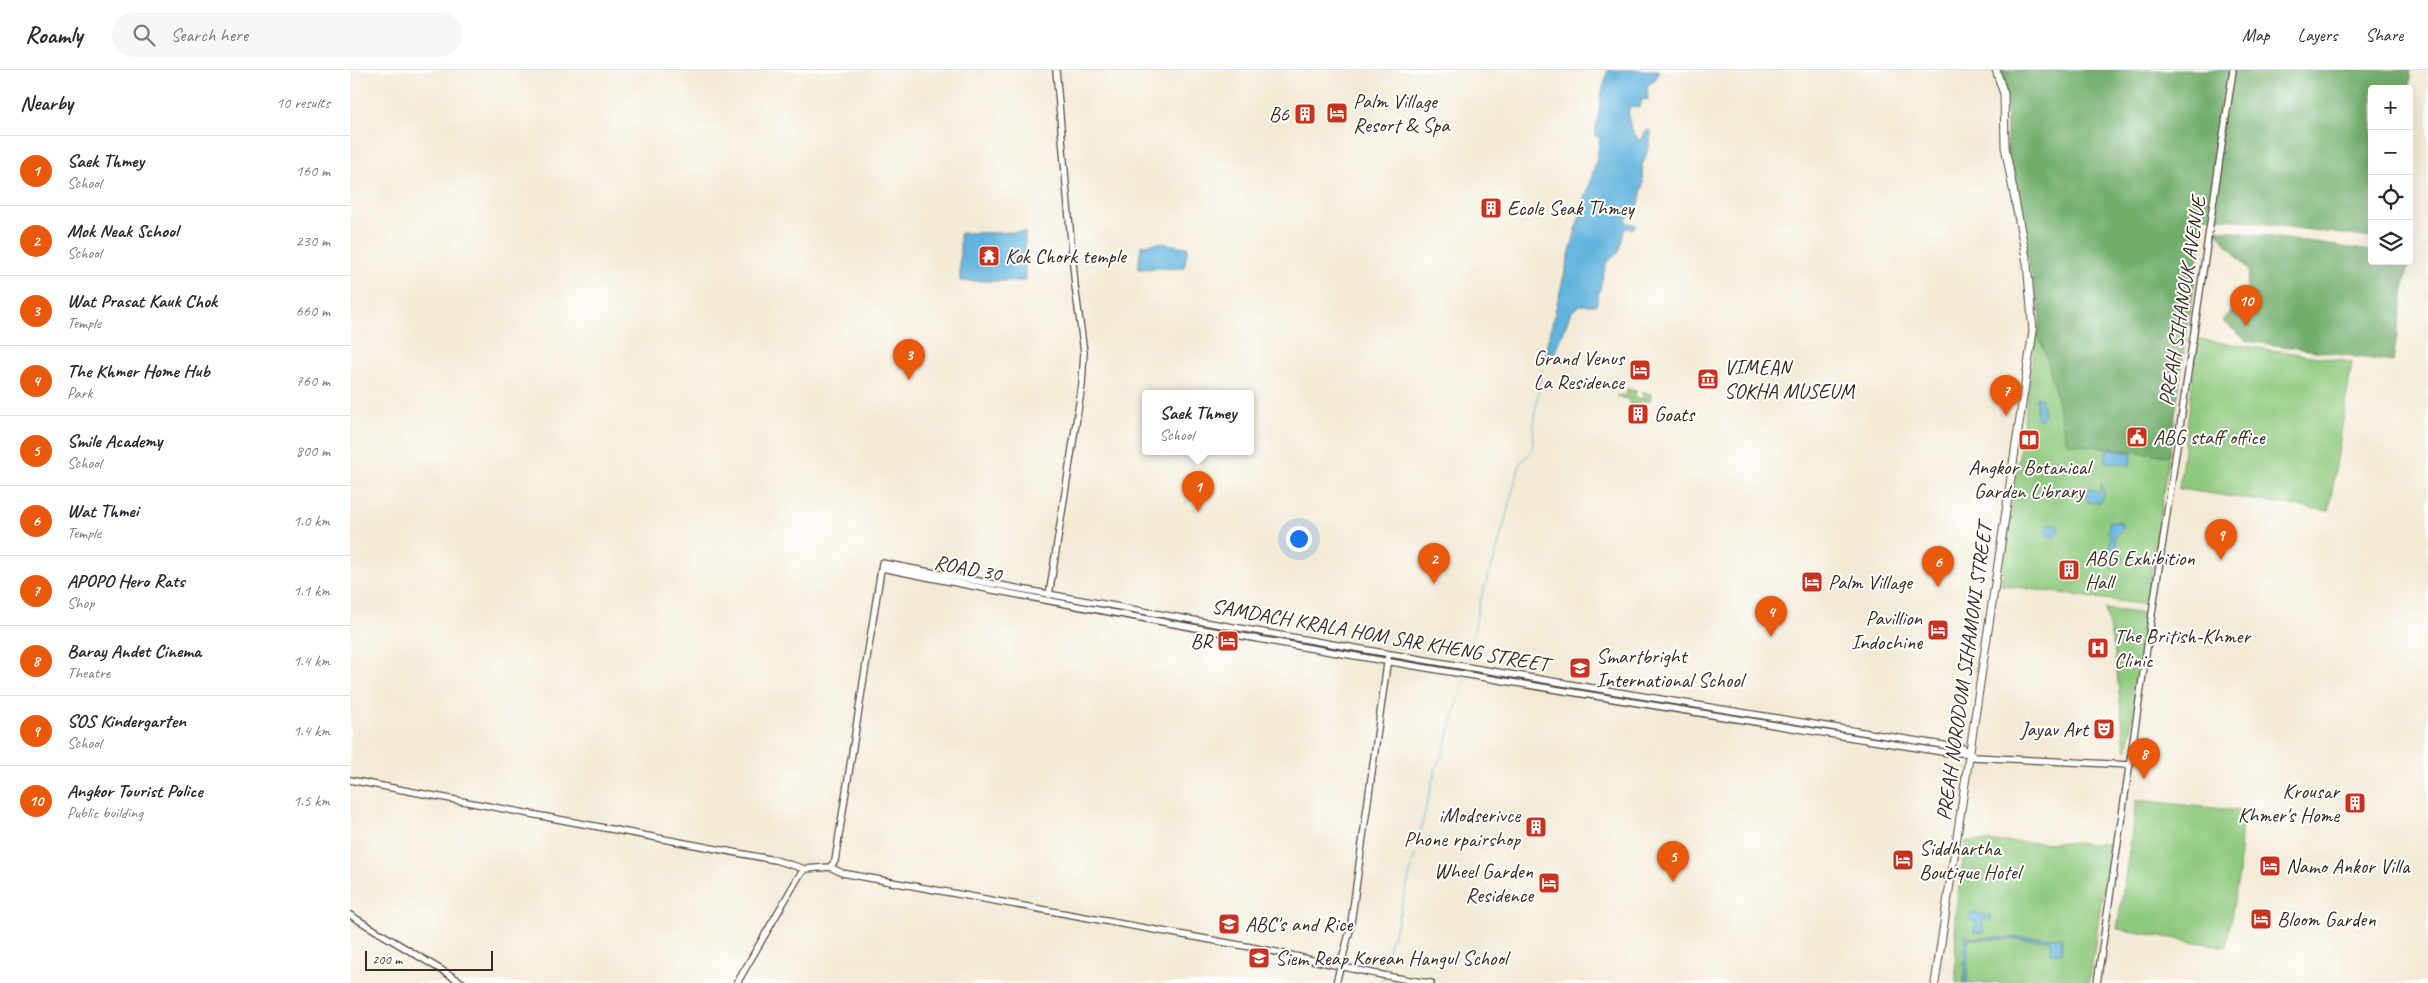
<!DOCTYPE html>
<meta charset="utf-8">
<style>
body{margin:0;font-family:Caveat,sans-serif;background:#f7f7f7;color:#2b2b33}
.controls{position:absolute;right:15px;top:15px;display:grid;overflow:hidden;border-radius:5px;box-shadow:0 5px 20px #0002}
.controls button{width:45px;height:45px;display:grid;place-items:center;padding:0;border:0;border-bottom:1px solid #e1e1e2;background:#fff;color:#2b2b33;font:25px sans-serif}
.scale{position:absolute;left:15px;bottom:12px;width:128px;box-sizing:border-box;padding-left:5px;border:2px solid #3b2a1e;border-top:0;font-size:14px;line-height:18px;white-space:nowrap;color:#3b2a1e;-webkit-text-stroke:4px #fff;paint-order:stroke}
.you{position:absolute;left:948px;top:468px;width:18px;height:18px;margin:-12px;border:4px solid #fff;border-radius:50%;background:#1a73e8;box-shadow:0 0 0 8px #1a73e833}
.badge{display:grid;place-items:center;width:32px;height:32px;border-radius:50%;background:#ea580c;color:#fff;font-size:16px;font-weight:700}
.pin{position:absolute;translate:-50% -41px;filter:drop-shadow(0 1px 2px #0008)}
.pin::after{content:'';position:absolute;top:26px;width:18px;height:15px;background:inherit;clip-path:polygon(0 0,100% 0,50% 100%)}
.popup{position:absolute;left:792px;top:320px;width:112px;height:65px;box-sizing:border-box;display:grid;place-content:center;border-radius:5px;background:#fff;filter:drop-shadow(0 1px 4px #0005);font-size:16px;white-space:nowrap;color:#7c7c81}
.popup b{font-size:19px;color:#2b2b33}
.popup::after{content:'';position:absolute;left:50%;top:100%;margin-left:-10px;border:10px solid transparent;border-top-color:#fff}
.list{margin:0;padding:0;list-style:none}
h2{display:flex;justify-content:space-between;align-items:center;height:65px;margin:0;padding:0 20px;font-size:21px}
h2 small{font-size:16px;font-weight:400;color:#7c7c81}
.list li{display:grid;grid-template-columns:32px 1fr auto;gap:15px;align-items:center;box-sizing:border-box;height:70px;padding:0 20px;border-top:1px solid #e1e1e2}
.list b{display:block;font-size:19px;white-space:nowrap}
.list p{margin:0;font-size:16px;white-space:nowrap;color:#7c7c81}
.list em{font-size:16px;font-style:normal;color:#7c7c81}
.icon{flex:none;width:28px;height:28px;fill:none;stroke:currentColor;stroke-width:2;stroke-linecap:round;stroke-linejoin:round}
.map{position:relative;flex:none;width:2078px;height:913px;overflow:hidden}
header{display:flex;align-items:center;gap:30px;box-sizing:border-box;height:70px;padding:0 25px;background:#fff;border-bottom:1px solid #e1e1e2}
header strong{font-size:24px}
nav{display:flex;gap:28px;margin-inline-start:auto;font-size:18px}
.search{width:350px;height:45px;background:#f7f7f7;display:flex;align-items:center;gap:12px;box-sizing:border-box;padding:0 18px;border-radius:28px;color:#7c7c81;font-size:19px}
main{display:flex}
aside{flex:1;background:#fff}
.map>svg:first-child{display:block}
.green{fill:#8ec97d;stroke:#647a4e}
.forest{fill:#72ad6c;stroke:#566c45}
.water{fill:#61b3dc;stroke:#4e6e7d}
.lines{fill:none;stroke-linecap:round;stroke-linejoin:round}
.stream{stroke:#61b3dc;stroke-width:1}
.tertiary-casing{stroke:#574739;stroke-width:8}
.secondary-casing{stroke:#574739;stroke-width:9}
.tertiary{stroke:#fff;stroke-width:5.5}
.secondary{stroke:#fff;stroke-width:7}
.labels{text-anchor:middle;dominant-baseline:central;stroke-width:4;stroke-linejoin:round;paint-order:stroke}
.poi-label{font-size:21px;fill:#3b2a1e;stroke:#fff;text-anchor:start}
.street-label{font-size:21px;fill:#3b2a1e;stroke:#fff}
</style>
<header>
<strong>Roamly</strong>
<div class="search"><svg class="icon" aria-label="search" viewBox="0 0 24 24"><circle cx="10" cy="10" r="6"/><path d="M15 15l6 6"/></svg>Search here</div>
<nav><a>Map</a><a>Layers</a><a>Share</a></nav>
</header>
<main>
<aside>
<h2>Nearby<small>10 results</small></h2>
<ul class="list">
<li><span class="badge">1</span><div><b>Saek Thmey</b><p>School</p></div><em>160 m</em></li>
<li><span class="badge">2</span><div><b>Mok Neak School</b><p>School</p></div><em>230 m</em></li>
<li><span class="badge">3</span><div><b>Wat Prasat Kauk Chok</b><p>Temple</p></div><em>660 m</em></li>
<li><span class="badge">4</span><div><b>The Khmer Home Hub</b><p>Park</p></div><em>760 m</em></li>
<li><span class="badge">5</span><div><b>Smile Academy</b><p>School</p></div><em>800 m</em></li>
<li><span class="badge">6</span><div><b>Wat Thmei</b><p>Temple</p></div><em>1.0 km</em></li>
<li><span class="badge">7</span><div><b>APOPO Hero Rats</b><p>Shop</p></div><em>1.1 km</em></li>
<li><span class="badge">8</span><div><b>Baray Andet Cinema</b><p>Theatre</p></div><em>1.4 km</em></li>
<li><span class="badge">9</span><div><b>SOS Kindergarten</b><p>School</p></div><em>1.4 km</em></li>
<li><span class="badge">10</span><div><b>Angkor Tourist Police</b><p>Public building</p></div><em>1.5 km</em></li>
</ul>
</aside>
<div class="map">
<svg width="2078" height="913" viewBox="0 0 2078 913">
<rect width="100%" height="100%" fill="#fff"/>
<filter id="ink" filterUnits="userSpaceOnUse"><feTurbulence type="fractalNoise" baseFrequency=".02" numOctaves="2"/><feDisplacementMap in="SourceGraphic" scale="10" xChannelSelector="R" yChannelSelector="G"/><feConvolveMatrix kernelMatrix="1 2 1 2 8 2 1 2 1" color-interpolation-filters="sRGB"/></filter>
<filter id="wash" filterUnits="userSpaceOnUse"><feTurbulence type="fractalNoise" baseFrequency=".0096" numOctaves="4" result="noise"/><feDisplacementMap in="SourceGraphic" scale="20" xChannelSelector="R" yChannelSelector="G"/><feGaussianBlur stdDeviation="1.12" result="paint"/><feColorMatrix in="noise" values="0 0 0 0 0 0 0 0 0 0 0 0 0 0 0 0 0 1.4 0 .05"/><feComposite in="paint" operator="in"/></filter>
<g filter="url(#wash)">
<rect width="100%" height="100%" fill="#f3ead5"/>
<path class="green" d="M1680 194 1843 216 1797 535 1651 515 1686 264 1691 247Z
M1848 269 2002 292 1979 441 1829 419Z
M1277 319 1286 321 1285 328 1292 329 1293 322 1301 324 1300 331H1290L1289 338 1279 336 1284 333 1278 332 1279 329 1266 327 1269 325 1276 326Z
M1755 539 1799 544 1778 680 1775 679 1765 584Z
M1787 730 1892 741 1889 803 1876 877 1767 859Z
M1616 771 1760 774 1739 913H1606L1605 844Z"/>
<path class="forest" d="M1646 0H2061L2059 19H2022V168L1854 146 1819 386 1717 373 1698 292 1688 263 1691 247 1658 101 1656 36Z
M1864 159 2022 181V191H2058L2043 292 1897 271 1873 251 1896 223 1899 201Z"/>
<path class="water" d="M1258 0H1309L1305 11 1297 15 1298 30 1293 29 1289 38 1280 37C1275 46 1283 66 1291 71L1296 60 1301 61 1300 74 1292 96 1293 113 1288 139 1276 149V152L1286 155 1283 159 1275 158 1268 183 1256 193 1246 235H1230L1221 242 1206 282 1195 283C1205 243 1214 203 1225 163 1233 131 1247 100 1250 67L1245 66 1251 26Z
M675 162V211H610V163Z
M810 173 838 177 834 198 788 199 791 175Z
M1686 327 1691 328 1694 344 1691 350 1687 348Z
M1757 379 1782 383 1780 395 1755 392Z
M1751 413C1755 420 1755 428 1748 433L1738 432 1736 419 1741 418 1747 423 1751 420Z
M1760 451 1770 452 1774 458 1765 466 1767 485 1775 488H1767L1762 499C1761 496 1759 471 1761 466L1758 461Z
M1695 460a7 7 0 1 1 14 0a7 7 0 1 1-14 0Z
M1624 843 1641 846V850H1633L1631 853 1633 854V863L1624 862 1626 852 1620 850V845Z
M1615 866 1623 868 1712 867V883H1701V870L1618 869 1617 913H1614Z"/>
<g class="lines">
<path class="stream" d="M1193 292 1198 281
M1119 590 1129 533 1146 484 1170 393 1182 382 1185 343 1192 299
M1066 778 1087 694 1092 687 1115 608
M1033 902 1039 875 1046 858 1065 785
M1031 913 1033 906"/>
</g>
</g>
<g filter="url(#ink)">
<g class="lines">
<g class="tertiary-casing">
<path id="tertiary" d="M532 498C886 570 1243 626 1599 683H1620
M699 525 732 315 734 282 725 216 706 0
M0 710 425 790 455 799
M480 797 492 803C630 829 768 853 906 878 964 889 1022 906 1081 913
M0 845 113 913
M387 913 449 806 455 799 480 797 485 791 532 493C889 561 1247 619 1605 677L1613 678 1624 687 1780 695
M986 913 1000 860 1038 587
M1747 913 1883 0"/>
</g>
<g class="secondary-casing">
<path id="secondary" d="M1585 913 1683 261 1677 193 1655 77 1654 24 1646 0"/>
</g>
<use href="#tertiary" class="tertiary"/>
<use href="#secondary" class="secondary"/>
</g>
</g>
<defs>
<g id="hotel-square" transform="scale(1.125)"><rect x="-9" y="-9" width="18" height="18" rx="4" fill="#c8321e" stroke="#fff"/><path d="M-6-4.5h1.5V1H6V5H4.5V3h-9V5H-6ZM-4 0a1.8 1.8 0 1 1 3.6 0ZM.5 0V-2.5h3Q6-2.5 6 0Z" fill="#fff"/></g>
<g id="building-square" transform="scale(1.125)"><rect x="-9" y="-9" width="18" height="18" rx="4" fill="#c8321e" stroke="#fff"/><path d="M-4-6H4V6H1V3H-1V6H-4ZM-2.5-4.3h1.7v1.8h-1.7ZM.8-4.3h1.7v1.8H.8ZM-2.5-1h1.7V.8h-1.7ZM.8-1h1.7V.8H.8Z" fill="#fff"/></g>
<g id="temple-square" transform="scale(1.125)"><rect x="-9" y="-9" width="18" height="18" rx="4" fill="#c8321e" stroke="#fff"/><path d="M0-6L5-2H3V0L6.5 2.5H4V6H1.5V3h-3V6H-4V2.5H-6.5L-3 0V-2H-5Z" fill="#fff"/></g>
<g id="museum-square" transform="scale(1.125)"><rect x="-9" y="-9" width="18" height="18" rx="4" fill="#c8321e" stroke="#fff"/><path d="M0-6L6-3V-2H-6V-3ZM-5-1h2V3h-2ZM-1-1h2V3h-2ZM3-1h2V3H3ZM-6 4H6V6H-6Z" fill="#fff"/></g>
<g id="civic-square" transform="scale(1.125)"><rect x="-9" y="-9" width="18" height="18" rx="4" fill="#c8321e" stroke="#fff"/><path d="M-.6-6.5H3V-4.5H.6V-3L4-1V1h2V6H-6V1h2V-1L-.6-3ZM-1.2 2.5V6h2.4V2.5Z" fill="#fff"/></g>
<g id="library-square" transform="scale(1.125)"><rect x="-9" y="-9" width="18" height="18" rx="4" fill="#c8321e" stroke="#fff"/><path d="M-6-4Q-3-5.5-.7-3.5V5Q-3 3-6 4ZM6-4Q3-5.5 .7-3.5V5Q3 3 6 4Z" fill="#fff"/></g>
<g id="hospital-square" transform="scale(1.125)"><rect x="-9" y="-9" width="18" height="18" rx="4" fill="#c8321e" stroke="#fff"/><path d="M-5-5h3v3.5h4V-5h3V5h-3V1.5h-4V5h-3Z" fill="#fff"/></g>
<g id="school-square" transform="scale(1.125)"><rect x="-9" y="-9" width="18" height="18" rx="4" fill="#c8321e" stroke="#fff"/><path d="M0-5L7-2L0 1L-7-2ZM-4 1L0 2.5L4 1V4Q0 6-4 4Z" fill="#fff"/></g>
<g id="theatre-square" transform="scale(1.125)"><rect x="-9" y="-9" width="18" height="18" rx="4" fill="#c8321e" stroke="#fff"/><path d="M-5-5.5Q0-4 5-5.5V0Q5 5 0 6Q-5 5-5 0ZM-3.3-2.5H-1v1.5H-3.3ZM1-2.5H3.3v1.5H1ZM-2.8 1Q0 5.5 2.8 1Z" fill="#fff"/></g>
</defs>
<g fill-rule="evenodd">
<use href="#hotel-square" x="987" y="43"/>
<use href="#building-square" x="955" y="44"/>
<use href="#building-square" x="1141" y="138"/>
<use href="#temple-square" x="639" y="186"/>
<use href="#hotel-square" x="1290" y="300"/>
<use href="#museum-square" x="1358" y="309"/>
<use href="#building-square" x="1288" y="344"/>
<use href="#civic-square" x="1787" y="367"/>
<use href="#library-square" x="1679" y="370"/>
<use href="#building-square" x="1719" y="500"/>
<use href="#hotel-square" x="1462" y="512"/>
<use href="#hotel-square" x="1588" y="560"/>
<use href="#hotel-square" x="878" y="571"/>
<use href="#hospital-square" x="1748" y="578"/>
<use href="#school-square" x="1230" y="598"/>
<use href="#theatre-square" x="1754" y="659"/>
<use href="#building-square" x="2005" y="733"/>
<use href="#building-square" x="1186" y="757"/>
<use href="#hotel-square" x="1553" y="790"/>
<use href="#hotel-square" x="1920" y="796"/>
<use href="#hotel-square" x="1199" y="813"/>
<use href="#hotel-square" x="1911" y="849"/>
<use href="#school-square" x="879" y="854"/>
<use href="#school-square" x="909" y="888"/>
</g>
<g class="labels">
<g class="poi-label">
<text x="1003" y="31">Palm Village<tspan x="1003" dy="24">Resort &amp; Spa</tspan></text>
<text x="939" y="44" text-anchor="end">B6</text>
<text x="1157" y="138">Ecole Seak Thmey</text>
<text x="655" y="186">Kok Chork temple</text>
<text x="1274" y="288" text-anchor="end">Grand Venus<tspan x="1274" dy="24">La Residence</tspan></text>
<text x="1374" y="297">VIMEAN<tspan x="1374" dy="24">SOKHA MUSEUM</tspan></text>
<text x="1304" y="344">Goats</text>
<text x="1803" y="367">ABG staff office</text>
<text x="1679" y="397" text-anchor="middle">Angkor Botanical<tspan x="1679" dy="24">Garden Library</tspan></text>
<text x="1735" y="488">ABG Exhibition<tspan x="1735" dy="24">Hall</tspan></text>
<text x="1478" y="512">Palm Village</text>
<text x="1572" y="548" text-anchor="end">Pavillion<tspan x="1572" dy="24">Indochine</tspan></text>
<text x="1764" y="566">The British-Khmer<tspan x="1764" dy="24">Clinic</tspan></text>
<text x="862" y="571" text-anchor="end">BR</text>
<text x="1246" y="586">Smartbright<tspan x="1246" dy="24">International School</tspan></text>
<text x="1738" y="659" text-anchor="end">Jayav Art</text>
<text x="1989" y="721" text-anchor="end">Krousar<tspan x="1989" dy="24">Khmer's Home</tspan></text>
<text x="1170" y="745" text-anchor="end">iModserivce<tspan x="1170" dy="24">Phone rpairshop</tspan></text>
<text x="1569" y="778">Siddhartha<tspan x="1569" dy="24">Boutique Hotel</tspan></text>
<text x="1936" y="796">Namo Ankor Villa</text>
<text x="1183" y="801" text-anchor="end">Wheel Garden<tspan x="1183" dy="24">Residence</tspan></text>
<text x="1927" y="849">Bloom Garden</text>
<text x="895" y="854">ABC's and Rice</text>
<text x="925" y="888">Siem Reap Korean Hangul School</text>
</g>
<g class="street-label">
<text transform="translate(1832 231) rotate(-81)">PREAH SIHANOUK AVENUE</text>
<text transform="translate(618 498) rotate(11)">ROAD 30</text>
<text transform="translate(1030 565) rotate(10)">SAMDACH KRALA HOM SAR KHENG STREET</text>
<text transform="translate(1614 602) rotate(-82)">PREAH NORODOM SIHAMONI STREET</text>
</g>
</g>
</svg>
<div class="controls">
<button>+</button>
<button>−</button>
<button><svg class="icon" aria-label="locate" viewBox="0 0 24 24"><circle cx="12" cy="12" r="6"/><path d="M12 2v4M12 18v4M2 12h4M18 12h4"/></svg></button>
<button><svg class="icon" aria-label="layers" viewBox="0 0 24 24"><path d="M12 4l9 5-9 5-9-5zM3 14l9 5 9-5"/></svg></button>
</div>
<div class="scale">200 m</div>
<div class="you"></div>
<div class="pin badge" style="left:848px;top:442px">1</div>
<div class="popup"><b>Saek Thmey</b>School</div>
<div class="pin badge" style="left:1084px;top:514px">2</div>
<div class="pin badge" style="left:559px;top:310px">3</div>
<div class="pin badge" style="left:1421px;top:567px">4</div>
<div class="pin badge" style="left:1323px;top:812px">5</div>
<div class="pin badge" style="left:1588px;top:517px">6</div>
<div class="pin badge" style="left:1656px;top:346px">7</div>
<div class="pin badge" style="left:1794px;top:709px">8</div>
<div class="pin badge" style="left:1871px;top:490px">9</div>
<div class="pin badge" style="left:1896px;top:256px">10</div>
</div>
</main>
